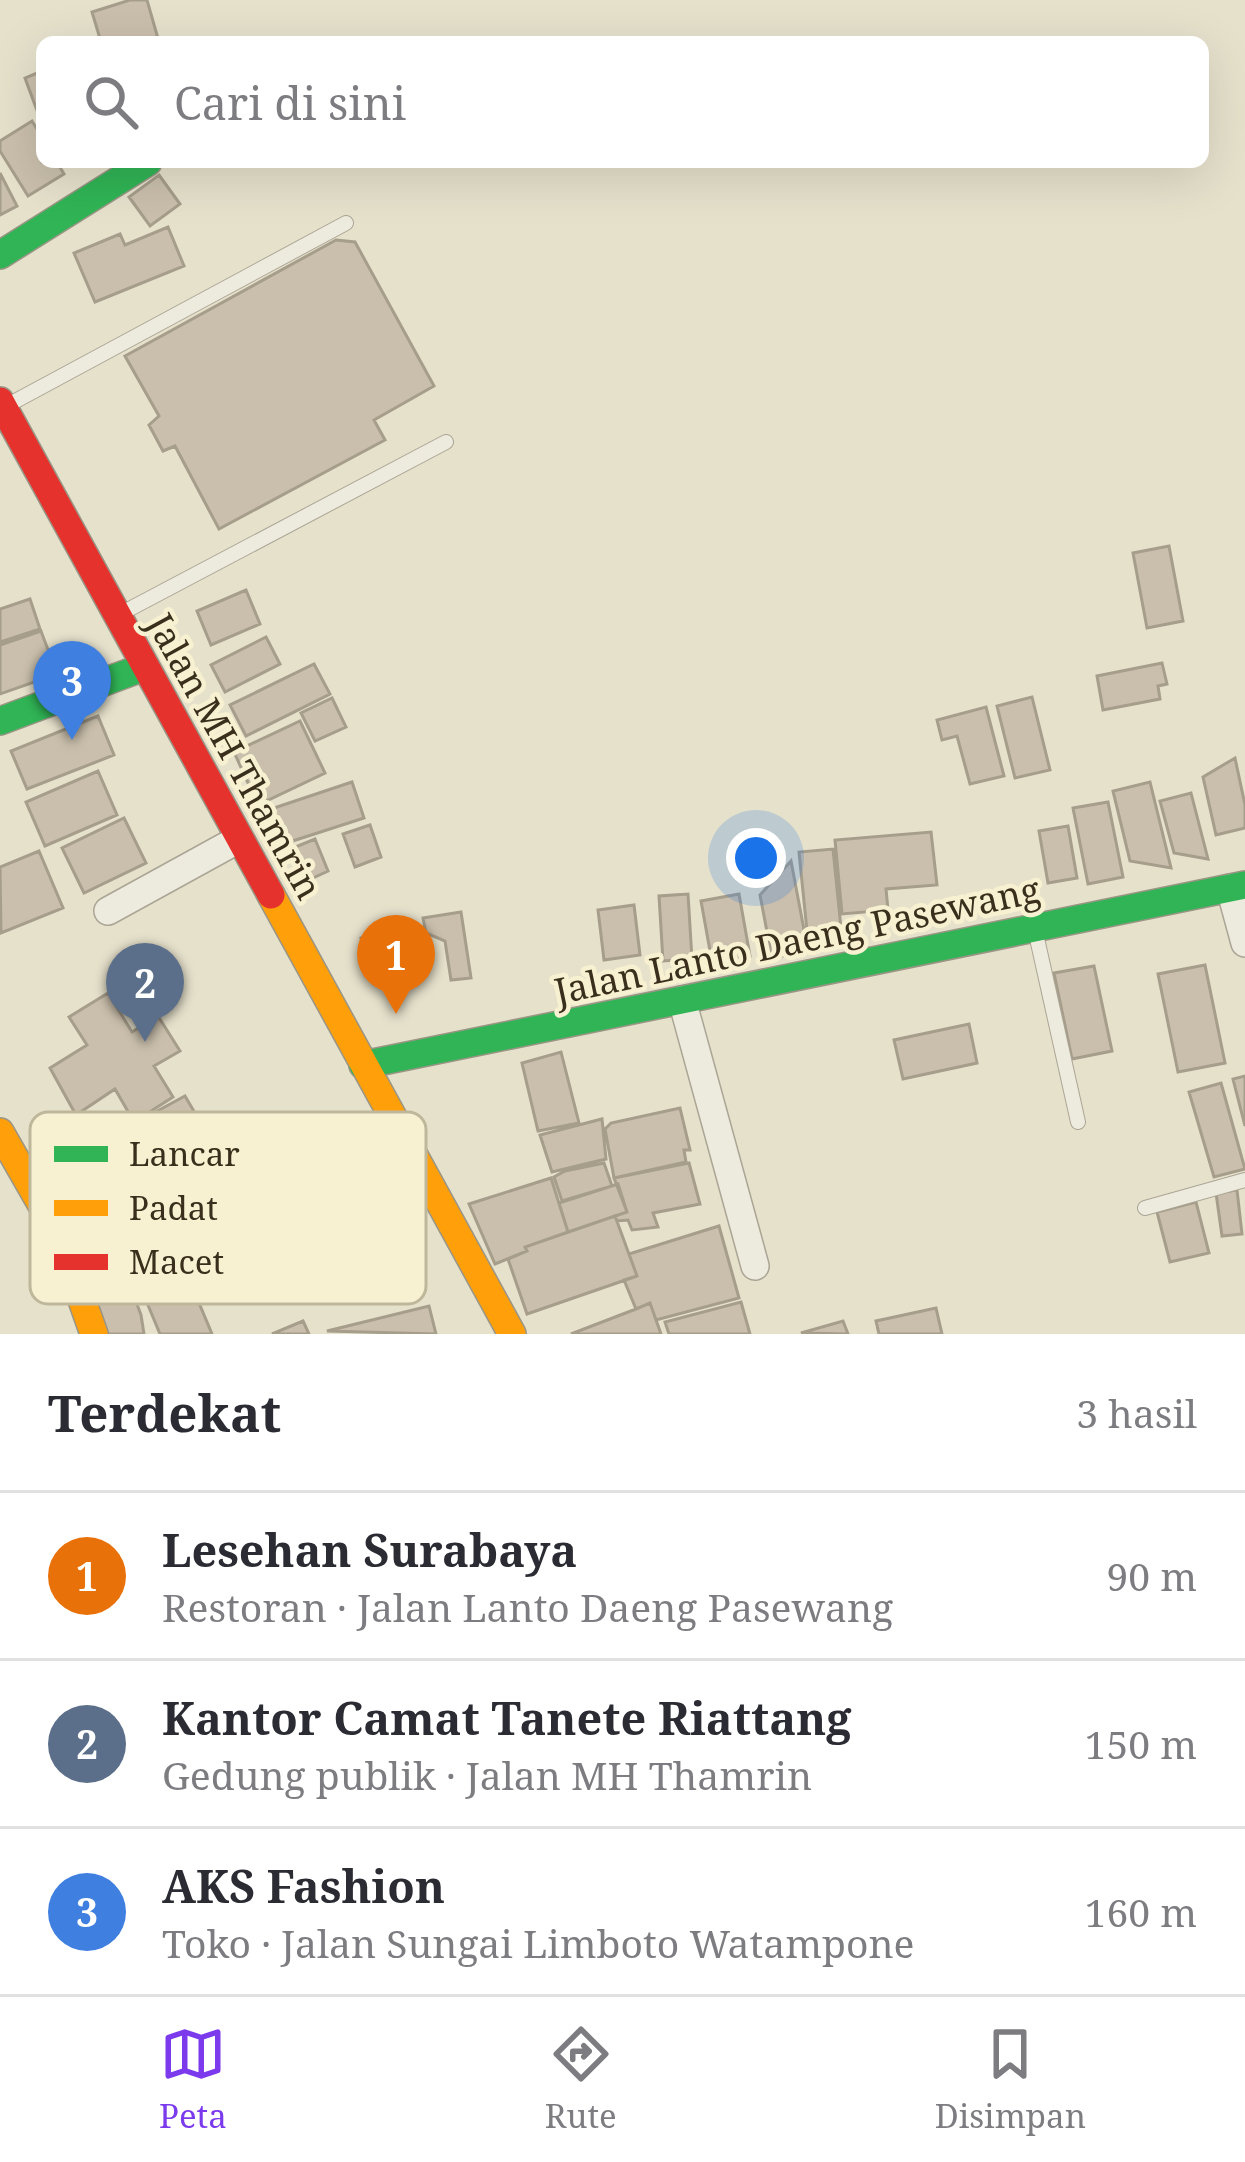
<!DOCTYPE html>
<html lang="id">
<meta charset="utf-8">
<style>
body{margin:0;font-family:"Noto Serif",serif;background:#f2f2f3;color:#2b2b33}
.you{position:absolute;left:756px;top:858px;width:42px;height:42px;margin:-30px;border:9px solid #fff;border-radius:50%;background:#1a73e8;box-shadow:0 0 0 18px #1a73e833}
.badge{display:grid;place-items:center;width:78px;height:78px;border-radius:50%;background:#7c3aed;color:#fff;font-size:39px;font-weight:700}
.pin{position:absolute;translate:-50% -99px;filter:drop-shadow(0 3px 6px #0008)}
.pin::after{content:'';position:absolute;top:63px;width:42px;height:36px;background:inherit;clip-path:polygon(0 0,100% 0,50% 100%)}
.list{margin:0;padding:0;list-style:none}
h2{display:flex;justify-content:space-between;align-items:center;height:156px;margin:0;padding:0 48px;font-size:51px}
h2 small{font-size:39px;font-weight:400;color:#7c7c81}
.list li{display:grid;grid-template-columns:78px 1fr auto;gap:36px;align-items:center;box-sizing:border-box;height:168px;padding:0 48px;border-top:3px solid #e1e1e2}
.list b{display:block;font-size:45px;white-space:nowrap}
.list p{margin:0;font-size:39px;white-space:nowrap;color:#7c7c81}
.list em{font-size:39px;font-style:normal;color:#7c7c81}
.icon{flex:none;width:66px;height:66px;fill:none;stroke:currentColor;stroke-width:2;stroke-linecap:round;stroke-linejoin:round}
.map{position:relative;flex:none;width:1245px;height:1334px;overflow:hidden}
.search{position:absolute;background:#fff;box-shadow:0 12px 48px #0002;left:36px;right:36px;top:36px;height:132px;display:flex;align-items:center;gap:30px;box-sizing:border-box;padding:0 42px;border-radius:18px;color:#7c7c81;font-size:45px}
.sheet{height:660px;background:#fff}
nav{display:flex;justify-content:space-around;align-items:center;box-sizing:border-box;height:168px;border-top:3px solid #e1e1e2;background:#fff;font-size:33px;color:#7c7c81}
nav a{display:grid;justify-items:center;gap:6px}
nav .on{color:#7c3aed}
.map>svg:first-child{display:block}
.building{fill:#cabfac;stroke:#a69d8b;stroke-width:3}
.lines{fill:none;stroke-linecap:round;stroke-linejoin:round}
.lane-casing{stroke:#aba595;stroke-width:16}
.street-casing{stroke:#aba595;stroke-width:30}
.fast-casing{stroke:#9a9585;stroke-width:30}
.slow-casing{stroke:#9a9585;stroke-width:30}
.jam-casing{stroke:#9a9585;stroke-width:30}
.lane{stroke:#edeade;stroke-width:14}
.street{stroke:#edeade;stroke-width:27}
.fast{stroke:#30b455;stroke-width:27}
.slow{stroke:#ff9f0a;stroke-width:27}
.jam{stroke:#e5322d;stroke-width:27}
.labels{text-anchor:middle;dominant-baseline:central;stroke-width:9;stroke-linejoin:round;paint-order:stroke}
.street-label{font-size:36px;fill:#3a2f1c;stroke:#f8f1d1}
.key{fill:#f8f1d1;stroke:#bfb79b;stroke-width:3}
.key-label{font-size:33px;fill:#3a2f1c}
</style>
<div class="map">
<svg width="1245" height="1334" viewBox="0 0 1245 1334">
<rect width="100%" height="100%" fill="#e6e1cb"/>
<path class="building" d="M130 0H147L159 42H101L92 12Z
M42 71V124L25 78Z
M32 121 42 137V162H57L64 174 28 196 0 151V141Z
M0 173 17 206 0 215Z
M159 175 180 204 150 226 129 197Z
M168 227 184 266 95 302 74 253 120 234 125 245Z
M336 240 355 242 434 386 374 420 385 440 219 529 175 446 163 451 149 425 159 416 125 356Z
M1169 546 1183 621 1147 628 1133 553Z
M246 590 260 624 211 645 197 611Z
M30 599 40 629 0 642V609Z
M41 631 57 674 0 694V645Z
M266 637 280 664 225 692 211 665Z
M1162 663 1167 684 1158 686 1160 699 1103 710 1097 676Z
M314 664 330 694 246 736 230 705Z
M1032 697 1050 770 1015 778 997 706Z
M332 698 346 727 315 741 301 713Z
M986 707 1004 776 970 784 957 736 942 740 937 720Z
M98 716 114 755 27 789 11 751Z
M300 721 325 773 258 805 234 752Z
M1235 758 1245 805V828L1216 835 1203 777Z
M98 771 117 815 45 846 26 802Z
M352 782 364 818 277 846 265 811Z
M1150 782 1171 868 1130 861 1113 791Z
M1191 793 1208 859 1174 853 1160 801Z
M1108 802 1123 877 1088 884 1073 808Z
M124 818 146 863 84 893 62 848Z
M370 825 381 857 355 867 343 834Z
M1068 826 1077 878 1048 883 1039 831Z
M931 832 937 885 886 889 888 910 842 914 835 840Z
M315 839 328 871 302 883 288 850Z
M833 849 841 928 807 931 799 852Z
M39 851 63 908 1 933 0 867Z
M791 861 808 951 772 958 760 895Z
M688 894 692 959 663 961 659 896Z
M739 894 750 956 712 962 701 901Z
M634 905 640 955 604 960 598 910Z
M461 912 471 978 451 980 445 941 426 933 423 918Z
M410 924 423 970 374 983 361 938Z
M1205 965 1225 1063 1178 1072 1158 974Z
M1094 966 1112 1051 1072 1059 1054 973Z
M108 993 132 1032 158 1016 180 1051 154 1066 173 1097 134 1122 115 1089 76 1115 50 1068 87 1045 69 1017Z
M969 1024 977 1063 903 1079 894 1040Z
M561 1052 579 1123 538 1131 522 1063Z
M1245 1076V1126L1233 1079Z
M1221 1083 1245 1169 1214 1177 1189 1092Z
M185 1096 202 1125 188 1134 195 1148 140 1178 115 1134Z
M680 1108 690 1150H684L686 1162 614 1178 605 1129 611 1123Z
M602 1119 606 1159 552 1172 540 1135Z
M604 1163 612 1186 562 1201 554 1177 565 1171Z
M689 1163 700 1204 653 1213 658 1227 632 1230 628 1220 617 1221 615 1216 627 1212 614 1178Z
M551 1178 568 1232 525 1247 527 1251 495 1264 469 1204Z
M618 1184 627 1212 568 1232 559 1203Z
M1237 1190 1242 1234 1222 1236 1216 1193Z
M1196 1202 1209 1253 1170 1262 1157 1212Z
M615 1216 637 1276 527 1314 508 1259 527 1251 525 1247Z
M719 1226 739 1298 656 1320 650 1303 636 1309 624 1280 637 1276 629 1254Z
M177 1250 179 1255 212 1334H160L133 1269 150 1257Z
M117 1251 141 1315 144 1334H97L77 1272Z
M741 1302 750 1334H669L665 1322Z
M650 1303 661 1334H571L636 1309Z
M429 1306 436 1334 327 1331Z
M936 1308 942 1334H879L876 1321Z
M303 1321 309 1334H272Z
M843 1321 848 1334 801 1333Z"/>
<g class="lines">
<g class="lane-casing">
<path id="lane" d="M8 405 346 223
M122 613 446 442
M1036 934 1078 1122
M1145 1208 1245 1180"/>
</g>
<g class="street-casing">
<path id="street" d="M1230 888 1245 943
M108 911 239 839
M682 1000 755 1266"/>
</g>
<g class="fast-casing">
<path id="fast" d="M0 255 148 162
M0 721 144 667
M363 1065 1245 885"/>
</g>
<g class="slow-casing">
<path id="slow" d="M271 895 512 1334
M0 1132 59 1235 94 1334"/>
</g>
<g class="jam-casing">
<path id="jam" d="M0 401 271 895"/>
</g>
<use href="#lane" class="lane"/>
<use href="#street" class="street"/>
<use href="#fast" class="fast"/>
<use href="#slow" class="slow"/>
<use href="#jam" class="jam"/>
</g>
<g class="labels">
<g class="street-label">
<text transform="translate(235 756) rotate(61)">Jalan MH Thamrin</text>
<text transform="translate(797 940) rotate(-12)">Jalan Lanto Daeng Pasewang</text>
</g>
</g>
<rect x="30" y="1112" width="396" height="192" rx="18" class="key"/>
<rect x="54" y="1146" width="54" height="16" fill="#30b455"/>
<rect x="54" y="1200" width="54" height="16" fill="#ff9f0a"/>
<rect x="54" y="1254" width="54" height="16" fill="#e5322d"/>
<g class="key-label">
<text x="129" y="1166">Lancar</text>
<text x="129" y="1220">Padat</text>
<text x="129" y="1274">Macet</text>
</g>
</svg>
<div class="you"></div>
<div class="pin badge" style="left:396px;top:1014px;background:#e8710a">1</div>
<div class="pin badge" style="left:145px;top:1042px;background:#5c6f8a">2</div>
<div class="pin badge" style="left:72px;top:740px;background:#3f7fe0">3</div>
<div class="search"><svg class="icon" aria-label="search" viewBox="0 0 24 24"><circle cx="10" cy="10" r="6"/><path d="M15 15l6 6"/></svg>Cari di sini</div>
</div>
<section class="sheet">
<h2>Terdekat<small>3 hasil</small></h2>
<ul class="list">
<li><span class="badge" style="background:#e8710a">1</span><div><b>Lesehan Surabaya</b><p>Restoran · Jalan Lanto Daeng Pasewang</p></div><em>90 m</em></li>
<li><span class="badge" style="background:#5c6f8a">2</span><div><b>Kantor Camat Tanete Riattang</b><p>Gedung publik · Jalan MH Thamrin</p></div><em>150 m</em></li>
<li><span class="badge" style="background:#3f7fe0">3</span><div><b>AKS Fashion</b><p>Toko · Jalan Sungai Limboto Watampone</p></div><em>160 m</em></li>
</ul>
</section>
<nav>
<a class="on"><svg class="icon" aria-label="map" viewBox="0 0 24 24"><path d="M3 6l6-2 6 2 6-2v14l-6 2-6-2-6 2zM9 4v14M15 6v14"/></svg>Peta</a>
<a><svg class="icon" aria-label="directions" viewBox="0 0 24 24"><path d="M12 3l9 9-9 9-9-9zM9 14v-3h6M13 9l2 2-2 2"/></svg>Rute</a>
<a><svg class="icon" aria-label="saved" viewBox="0 0 24 24"><path d="M7 4h10v16l-5-4-5 4z"/></svg>Disimpan</a>
</nav>
